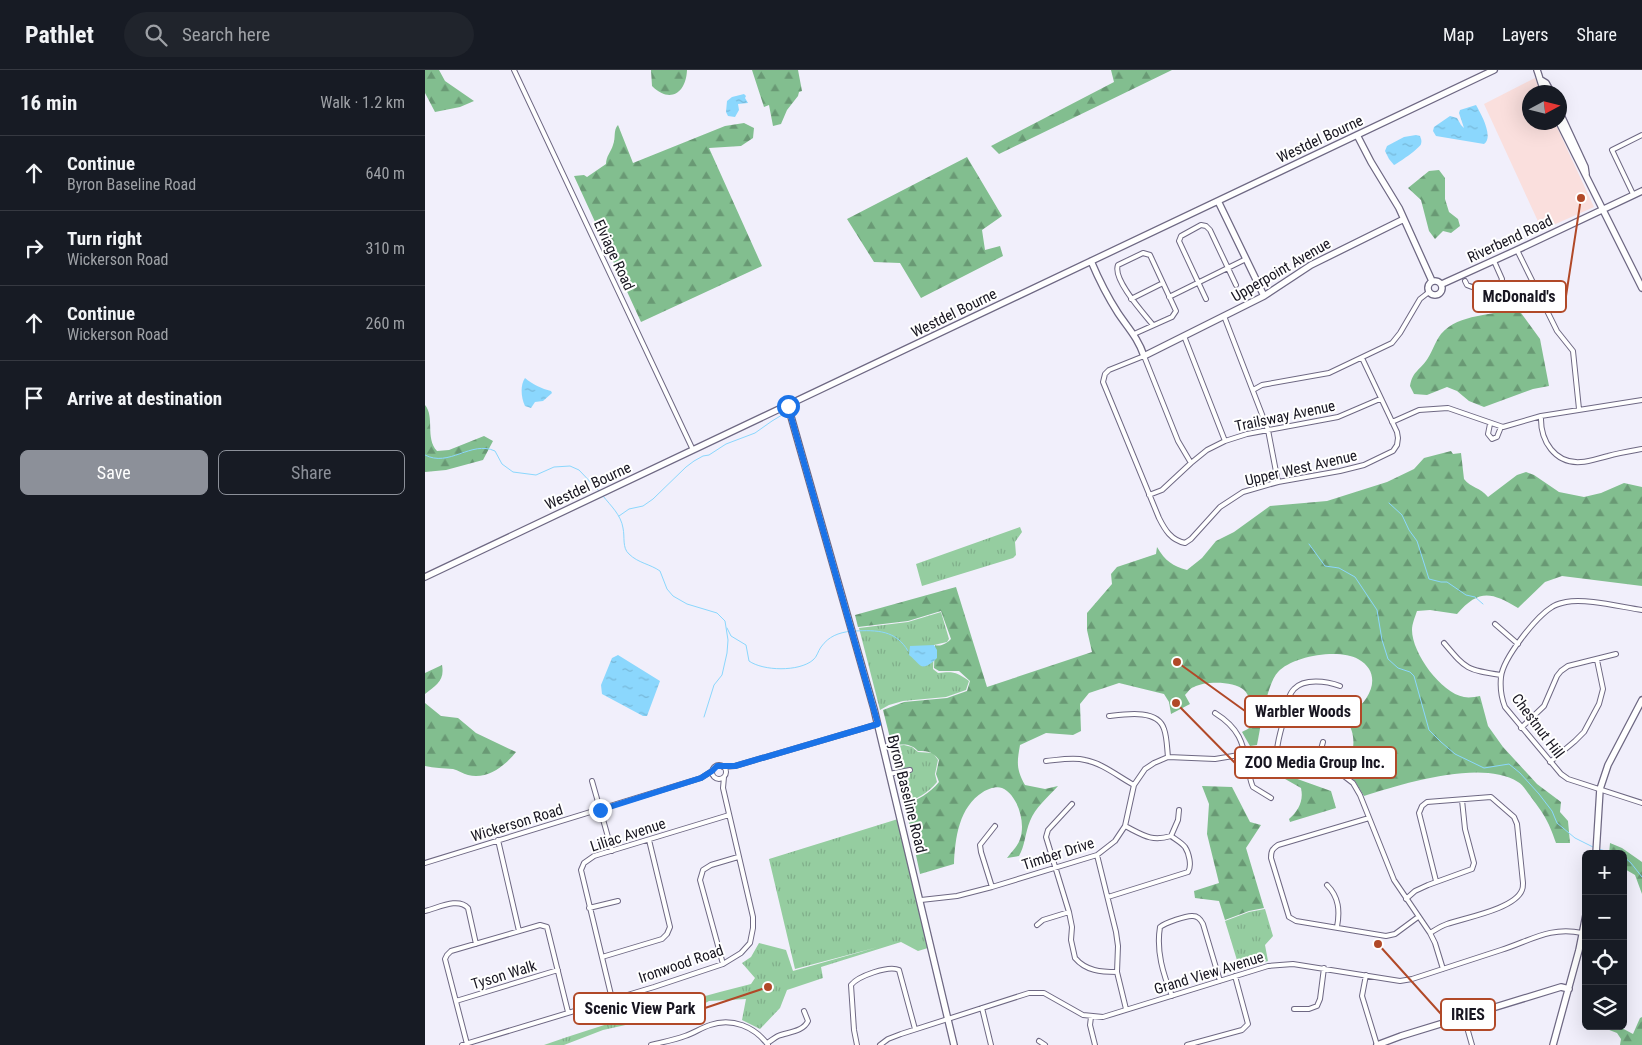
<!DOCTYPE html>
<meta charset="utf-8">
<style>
body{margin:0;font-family:"Roboto Condensed",sans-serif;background:#20242c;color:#f1f3f6}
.controls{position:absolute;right:15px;bottom:15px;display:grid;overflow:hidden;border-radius:8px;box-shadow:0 5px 20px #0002}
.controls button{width:45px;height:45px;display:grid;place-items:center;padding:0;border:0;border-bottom:1px solid #363941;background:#171b24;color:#f1f3f6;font:25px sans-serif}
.compass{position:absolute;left:1097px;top:15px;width:45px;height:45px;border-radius:50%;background:#171b24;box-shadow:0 5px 20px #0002;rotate:83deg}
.stop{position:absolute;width:15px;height:15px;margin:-11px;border:4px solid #1a73e8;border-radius:50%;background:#fff}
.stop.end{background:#1a73e8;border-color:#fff;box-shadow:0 1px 5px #0008}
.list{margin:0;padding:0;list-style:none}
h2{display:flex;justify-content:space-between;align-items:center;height:65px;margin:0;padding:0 20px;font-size:21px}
h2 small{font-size:16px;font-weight:400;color:#9ea1a6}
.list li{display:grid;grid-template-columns:32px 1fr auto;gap:15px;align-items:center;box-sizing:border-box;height:75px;padding:0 20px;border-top:1px solid #363941}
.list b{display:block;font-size:19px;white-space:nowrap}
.list p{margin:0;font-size:16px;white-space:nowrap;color:#9ea1a6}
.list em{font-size:16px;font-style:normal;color:#9ea1a6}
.actions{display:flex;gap:10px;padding:15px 20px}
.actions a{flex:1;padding:11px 0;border:1px solid #8c9099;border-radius:8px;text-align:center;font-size:18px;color:#8c9099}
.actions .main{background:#8c9099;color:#fff}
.icon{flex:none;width:28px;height:28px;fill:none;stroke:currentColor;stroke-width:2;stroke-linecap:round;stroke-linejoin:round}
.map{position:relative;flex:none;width:1217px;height:975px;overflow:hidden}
header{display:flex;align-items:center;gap:30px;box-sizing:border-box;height:70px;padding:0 25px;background:#171b24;border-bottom:1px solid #363941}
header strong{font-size:24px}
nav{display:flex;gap:28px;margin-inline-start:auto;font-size:18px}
.search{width:350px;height:45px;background:#20242c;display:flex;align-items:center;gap:12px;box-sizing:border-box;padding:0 18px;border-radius:28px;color:#9ea1a6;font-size:19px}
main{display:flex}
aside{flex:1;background:#171b24}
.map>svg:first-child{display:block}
.commercial{fill:#fadfdd}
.grass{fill:url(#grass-tufts)}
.forest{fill:url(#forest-firs)}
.water{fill:url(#water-ripples)}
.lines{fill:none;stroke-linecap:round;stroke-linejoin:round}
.stream{stroke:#8bd7fd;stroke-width:1}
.street-casing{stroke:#6e6883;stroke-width:6}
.secondary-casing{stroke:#6e6883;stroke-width:8}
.street{stroke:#fff;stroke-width:4}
.secondary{stroke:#fff;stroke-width:5.5}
.route{stroke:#1a73e8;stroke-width:6}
.labels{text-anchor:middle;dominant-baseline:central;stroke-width:4;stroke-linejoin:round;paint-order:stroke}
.street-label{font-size:15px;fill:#181621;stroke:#fff}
.leader{fill:none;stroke:#b14928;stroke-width:2}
.callout-dot{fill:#b14928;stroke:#fff;stroke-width:2}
.callout{fill:#fff;stroke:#b14928;stroke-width:2}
.callout-label{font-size:16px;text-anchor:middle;font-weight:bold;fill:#181621}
</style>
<header>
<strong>Pathlet</strong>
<div class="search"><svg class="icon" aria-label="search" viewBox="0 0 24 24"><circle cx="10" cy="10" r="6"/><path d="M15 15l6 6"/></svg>Search here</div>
<nav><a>Map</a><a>Layers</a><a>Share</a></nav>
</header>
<main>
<aside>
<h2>16 min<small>Walk · 1.2 km</small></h2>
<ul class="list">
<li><svg class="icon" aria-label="ahead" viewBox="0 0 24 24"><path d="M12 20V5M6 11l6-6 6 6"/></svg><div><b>Continue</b><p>Byron Baseline Road</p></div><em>640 m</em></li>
<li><svg class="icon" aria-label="right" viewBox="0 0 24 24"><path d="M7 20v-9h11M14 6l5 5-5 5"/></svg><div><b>Turn right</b><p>Wickerson Road</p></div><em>310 m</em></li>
<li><svg class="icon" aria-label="ahead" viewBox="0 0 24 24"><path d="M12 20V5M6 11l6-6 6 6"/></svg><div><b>Continue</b><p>Wickerson Road</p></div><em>260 m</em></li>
<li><svg class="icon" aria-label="arrive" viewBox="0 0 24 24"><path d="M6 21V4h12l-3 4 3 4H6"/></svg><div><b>Arrive at destination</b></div></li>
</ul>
<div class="actions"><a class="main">Save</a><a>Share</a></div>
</aside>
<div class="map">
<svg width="1217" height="975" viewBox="0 0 1217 975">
<defs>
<pattern id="grass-tufts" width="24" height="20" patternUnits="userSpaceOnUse" patternTransform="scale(1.25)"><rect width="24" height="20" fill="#95cda0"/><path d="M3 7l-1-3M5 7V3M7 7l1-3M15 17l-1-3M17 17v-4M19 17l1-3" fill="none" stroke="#80af8a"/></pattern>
<pattern id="forest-firs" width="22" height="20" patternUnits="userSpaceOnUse" patternTransform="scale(1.25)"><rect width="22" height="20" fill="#82be8f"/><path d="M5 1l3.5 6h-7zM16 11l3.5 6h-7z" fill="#699974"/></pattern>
<pattern id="water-ripples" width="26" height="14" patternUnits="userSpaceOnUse" patternTransform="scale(1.25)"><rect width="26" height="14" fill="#8bd7fd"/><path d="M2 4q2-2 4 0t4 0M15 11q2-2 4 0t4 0" fill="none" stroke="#77b8d9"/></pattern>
</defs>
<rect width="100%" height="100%" fill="#f1effb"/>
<path class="commercial" d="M1110 8 1116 22H1104V52L1130 53 1169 137 1117 160 1059 34Z"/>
<path class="grass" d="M595 457 597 462 590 472 591 485 588 488 497 516 491 494Z
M516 542 524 569 522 572 509 575 508 599 513 603C528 601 532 602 544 611L541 620 521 627 478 631 464 635 455 640 434 558 483 552Z
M479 675 487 677 493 682 508 683 513 690 510 704 512 712C503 723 491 730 478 733L465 677Z
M473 749 503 878 493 881 476 872 396 897 398 908 362 920 355 938 335 959 317 950 321 929 284 931 268 940 178 960 139 975H119C187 951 256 932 326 914L330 908 317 893 326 887 334 873 361 880 368 901 453 877 370 899 344 789Z
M840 839 848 866 840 875 843 891 815 900 800 851 824 842Z"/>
<path class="forest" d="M0 0H14L20 11 49 31 35 37 10 42 0 23Z
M226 0H262C261 23 245 34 227 16Z
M327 0H373L377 21 374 22 373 26 362 40 356 54 348 56 344 35 339 37Z
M686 0H747L574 84 566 76 689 12Z
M319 53 329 58 328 68 316 76 284 78 337 196 216 252 149 106 159 105 162 107 181 94C181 86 186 82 188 75 191 68 188 60 193 55L208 93 300 56Z
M542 87 577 146 557 160 560 180 575 176 578 186 496 228 475 193 449 192 422 149Z
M1014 100 1020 108V129L1024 142 1033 149 1035 156 1026 163 1018 161 1010 169 1004 161 996 130 983 118 1004 101Z
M1091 236 1115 269 1124 316 1108 319 1059 337 1044 331 1032 321 1022 317 1002 325 989 324 985 316C988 300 995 301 1003 288 1008 280 1010 272 1016 264 1035 242 1067 248 1091 236Z
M0 335C10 347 0 368 12 381L24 380 59 366 68 371 58 390 21 400 0 402Z
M1026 381 1028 384 1036 383 1039 409C1046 418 1055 417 1063 427L1092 405 1101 402 1109 405 1134 422 1159 427 1176 423 1199 413 1217 417V516L1137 506 1120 512 1093 538C1066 522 1054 519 1032 544L1005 540 992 541C990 547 987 554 987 560 987 583 1016 623 1039 627 1044 628 1050 627 1055 626L1063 656 1078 677 1112 714 1136 732 1135 742 1143 751 1145 773H1131C1123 749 1118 743 1103 723 1100 719 1097 714 1093 712 1056 689 978 714 939 726L930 711 922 704C927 686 934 667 921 650L882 642 884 636 928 642C946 629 958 603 933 589 914 578 867 586 853 602 841 615 836 657 832 675L825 676 817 662C819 661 823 659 824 658 830 649 827 627 819 620 809 611 780 611 769 617 765 618 763 622 760 625L765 634 746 644 744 632 739 624 694 613 664 623 655 634 656 661 648 665 621 663 595 675C592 692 591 699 600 715L620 719 633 716C623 727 610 738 605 751 600 763 600 776 594 786L582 788C587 781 593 776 595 769 601 753 593 725 577 718 571 716 563 719 558 722 534 737 530 768 529 794L495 804 480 734C493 730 505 723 514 712L511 704 514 690C508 682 504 681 493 681 485 673 478 674 467 676L458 640 479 632 522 628 542 621 545 611 534 601H514L509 598 510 575C516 577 522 573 526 569L516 541 483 551 433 557 430 545 531 517 562 617 667 582 662 560V543L687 514 686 504 692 497 731 484 732 477C740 491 748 496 762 500L777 488 791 471 809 462 845 436 902 431 962 412 989 399 999 388Z
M17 595C20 611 11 615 0 624V603Z
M0 633 16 646 33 648 51 663 91 682C80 696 62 710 43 705 38 704 33 700 28 699 19 698 9 698 0 696Z
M844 696 864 706 906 721 911 738 865 752 864 749C873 741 879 731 876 718L853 705 844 702Z
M777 716 807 717 825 752 836 755 821 778 839 838 824 841 800 850 794 831 770 828 769 821 794 813 782 764 784 734Z
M1185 773 1197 778 1217 792V824L1210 805 1198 798V784H1184Z
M1217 947V975H1195L1196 969 1192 963 1174 956H1193L1208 964 1215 948Z"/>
<path class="water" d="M319 24 321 26 320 28 323 33 313 34 314 40 310 47 303 46 301 42 302 31 307 27Z
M1051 35C1056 44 1069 67 1059 74L1011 66 1008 61 1009 57 1025 46 1032 48 1036 55 1039 58 1034 43 1035 40Z
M991 65 995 66C996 69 997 70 996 74 995 78 972 94 969 95L964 89 960 81 962 76 979 67Z
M100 308C107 314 117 319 126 321L127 323 118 331 110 332 106 338 100 336C96 328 95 315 100 308Z
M509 575 512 580V588C495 604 496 594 484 585L485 576Z
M193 585 235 611 222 646H218L177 624 176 615 187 588Z"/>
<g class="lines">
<path class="stream" d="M366 340 372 337
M0 385C24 398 46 370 70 381L77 394 88 402 111 405 129 397 145 396 154 400 174 421
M178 426C186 436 196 445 198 458 200 467 197 478 204 484 213 493 225 494 235 501L242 519 248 526 262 534 292 543 300 551 303 570 302 583 297 605 289 615 279 647
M964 433 977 445 984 460 992 471 1004 509 1016 512H1022L1041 525 1050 527 1058 534
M194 446 204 439 218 436 228 429 261 397 269 391 278 386 284 385 301 374 330 363 347 351 362 342
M884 474 900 496 914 498 930 507 952 540 957 570 963 589 973 598 985 602 989 606 1004 660 1016 672 1030 684 1059 698 1084 694 1095 703 1114 724 1127 741 1132 753 1150 768 1170 778
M302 558 306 566 321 575 324 591C338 601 374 602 388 590 392 587 393 581 396 577 404 566 413 563 426 561
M430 561C452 560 471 560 483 581
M1173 779 1192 784
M1198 786 1206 793 1217 807"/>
<g class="street-casing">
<path id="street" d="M89 0 268 380
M1208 124 1187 80 1217 65
M1092 180 1132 261 1148 281 1154 339
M1040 211 1042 215C1052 220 1065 219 1075 215L1077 209 1069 191
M744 227 821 189
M706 229 738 213
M781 229 754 171 756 166 776 155 781 156 785 160 811 215
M799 246 843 360 853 412
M709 264 747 247 751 241 725 185 718 183 693 195C687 209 719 244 728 255
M759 266 800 371
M828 320 837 315 904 303 967 273 975 263 995 229 1004 222
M1116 346C1115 371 1130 394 1156 392 1165 392 1174 388 1183 386 1194 383 1206 381 1217 379
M967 352 994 340 1023 338 1078 357 1116 346 1217 330
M1065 354 1063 364 1067 369 1072 367 1076 357
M766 393 753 371 719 286 684 300 680 304 678 312 734 448C740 460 746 470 760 473L766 469 795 437 818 422 853 412 915 401 939 395 968 381 972 375 973 368 972 362 937 288
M724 425 737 420 766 393 782 380 800 371 822 364 913 347 955 329
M1217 540C1196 537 1161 528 1141 532 1137 533 1131 534 1127 537 1111 547 1078 588 1076 607 1075 617 1076 627 1080 637L1136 704 1143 709 1217 733
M1070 554 1093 574
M1019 573C1041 599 1041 600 1076 605
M790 643C814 658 818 672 823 698 825 705 825 711 828 717L846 728
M684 646C701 644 733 639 739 659 742 667 742 678 743 687
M1096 658 1119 636 1132 606 1136 601 1143 596 1191 584
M852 680C853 669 856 660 859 649 861 640 862 626 869 619 879 608 902 611 915 616
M621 691C633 690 648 687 660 690 677 693 694 707 709 715
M1125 692 1150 671 1159 662 1174 634 1178 619 1172 590
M892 694 898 672
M287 702a7 7 0 1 1 14 0a7 7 0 1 1-14 0Z
M298 697 310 696 453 654
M464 704 485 700
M167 711 187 781
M647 734 623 760 621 767 644 842 647 857 646 870 650 888C661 901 676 902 692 902
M944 748 853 775C847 779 846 781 846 788L864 847 871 851 961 866 970 864 993 847
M700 756C718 765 726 772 746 766L753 750 754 740
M73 770 94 861
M672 785 691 862 693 876 692 902 701 939
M0 793 276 708 287 701
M902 815C914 827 915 841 912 857
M567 817 556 782 555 775 570 756
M683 827 763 802C767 796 764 783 760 777 757 773 750 769 746 766
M981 829 990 821 1003 815 1047 799 1049 793 1040 759 1037 730
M496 830 532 826 567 817 672 785 690 771 700 756 709 715 720 699 729 693 743 687 790 689 844 680H852L915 703 928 713 935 725 969 810 1005 863 1010 873 1018 899
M164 838 193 831
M0 841C13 838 33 827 43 838L51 874
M612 855 618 850 644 842
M1005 863C1010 860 1016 856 1022 854 1039 848 1090 839 1097 820 1098 818 1098 815 1098 813L1092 754 1089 747 1066 727 1002 732 997 736 994 743 1011 811
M177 887 237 869 242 864 245 857 224 770
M298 894 275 810 278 800 286 795 313 787
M941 905 937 926 952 975
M747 926C738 904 731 881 735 857 740 853 762 845 768 846 773 846 776 850 778 854L795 911
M187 929 156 800 159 793 169 786 304 745
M31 931 133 900
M557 938 566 975
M869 939H884L892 936 895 929 899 898
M666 947 665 955 670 975
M1039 947 1047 975
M614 971 620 975
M342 973C346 971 349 968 353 966 363 962 378 962 383 951L379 941
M42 974 20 889 22 885 26 881 115 855 122 857 143 942
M37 975 229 917 298 894 316 883 325 873 328 858V847L298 718 299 707
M226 975C238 972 249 970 260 966 269 963 276 958 285 955 307 947 330 957 343 975
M432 975 429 960 426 915C433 906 464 895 474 900L490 959
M455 975 463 969 476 964 604 923H619L658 945 678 947 843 896 868 894 975 911 987 909C1017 899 1046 890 1076 880 1105 871 1125 856 1157 863
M762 975 817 960 823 954 810 906"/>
</g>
<g class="secondary-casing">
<path id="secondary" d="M1112 0C1115 8 1116 15 1120 22
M1116 10 1121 13 1126 22
M1134 41 1160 97 1161 104
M1134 52 1217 218
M932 65 946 92 974 138 1007 211
M793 131 839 226
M666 191C674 210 682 226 693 243 703 258 713 268 719 286L839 226 886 195 979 149
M1003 218a7 7 0 1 1 14 0a7 7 0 1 1-14 0Z
M1017 214 1092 180 1217 121
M363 336 449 639 529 975
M0 507 1069 0
M1171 784 1175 719 1183 695 1217 630
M952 975 976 966 1136 917 1144 919
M1128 975 1154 880 1161 845"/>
</g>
<use href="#street" class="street"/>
<use href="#secondary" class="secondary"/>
</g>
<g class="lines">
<path class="route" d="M175 740 276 708 287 701 292 696H310L453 654 363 336"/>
</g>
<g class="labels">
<g class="street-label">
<text transform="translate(895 69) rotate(-25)">Westdel Bourne</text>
<text transform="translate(1085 169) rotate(-25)">Riverbend Road</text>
<text transform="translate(189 185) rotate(65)">Elviage Road</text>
<text transform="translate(856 200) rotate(-30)">Upperpoint Avenue</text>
<text transform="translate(529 243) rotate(-26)">Westdel Bourne</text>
<text transform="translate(860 346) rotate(-12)">Trailsway Avenue</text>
<text transform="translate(876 398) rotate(-13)">Upper West Avenue</text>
<text transform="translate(163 416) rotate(-25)">Westdel Bourne</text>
<text transform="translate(1113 656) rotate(53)">Chestnut Hill</text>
<text transform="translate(482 724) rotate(76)">Byron Baseline Road</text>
<text transform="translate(92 753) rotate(-17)">Wickerson Road</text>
<text transform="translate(203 765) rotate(-18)">Liliac Avenue</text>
<text transform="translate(633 784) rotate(-18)">Timber Drive</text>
<text transform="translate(256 894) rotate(-19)">Ironwood Road</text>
<text transform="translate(784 903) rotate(-17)">Grand View Avenue</text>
<text transform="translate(79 905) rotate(-17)">Tyson Walk</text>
</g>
</g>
<path class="leader" d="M1156 128L1141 226M752 592L820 641M751 633L810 693M343 917L280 938M953 874L1016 944"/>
<g class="callout-dot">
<circle cx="1156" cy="128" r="5"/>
<circle cx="752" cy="592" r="5"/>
<circle cx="751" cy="633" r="5"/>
<circle cx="343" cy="917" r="5"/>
<circle cx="953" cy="874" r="5"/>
</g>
<g class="callout">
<rect x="1048" y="211" width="93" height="31" rx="5"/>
<rect x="820" y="626" width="116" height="31" rx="5"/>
<rect x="810" y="677" width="161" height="31" rx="5"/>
<rect x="149" y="923" width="131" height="31" rx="5"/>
<rect x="1016" y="929" width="54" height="31" rx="5"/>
</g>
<g class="callout-label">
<text x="1094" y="232">McDonald's</text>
<text x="878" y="647">Warbler Woods</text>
<text x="890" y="698">ZOO Media Group Inc.</text>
<text x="215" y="944">Scenic View Park</text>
<text x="1043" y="950">IRIES</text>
</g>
</svg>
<div class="controls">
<button>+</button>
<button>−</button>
<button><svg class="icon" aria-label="locate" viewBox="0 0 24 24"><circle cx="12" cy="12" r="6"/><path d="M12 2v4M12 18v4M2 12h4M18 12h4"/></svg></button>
<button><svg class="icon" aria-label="layers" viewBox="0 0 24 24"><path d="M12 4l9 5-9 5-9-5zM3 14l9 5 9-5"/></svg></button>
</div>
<svg class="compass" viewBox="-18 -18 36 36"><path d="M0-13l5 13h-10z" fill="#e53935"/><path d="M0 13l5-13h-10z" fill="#9ea1a6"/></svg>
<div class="stop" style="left:363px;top:336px"></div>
<div class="stop end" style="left:175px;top:740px"></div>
</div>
</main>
